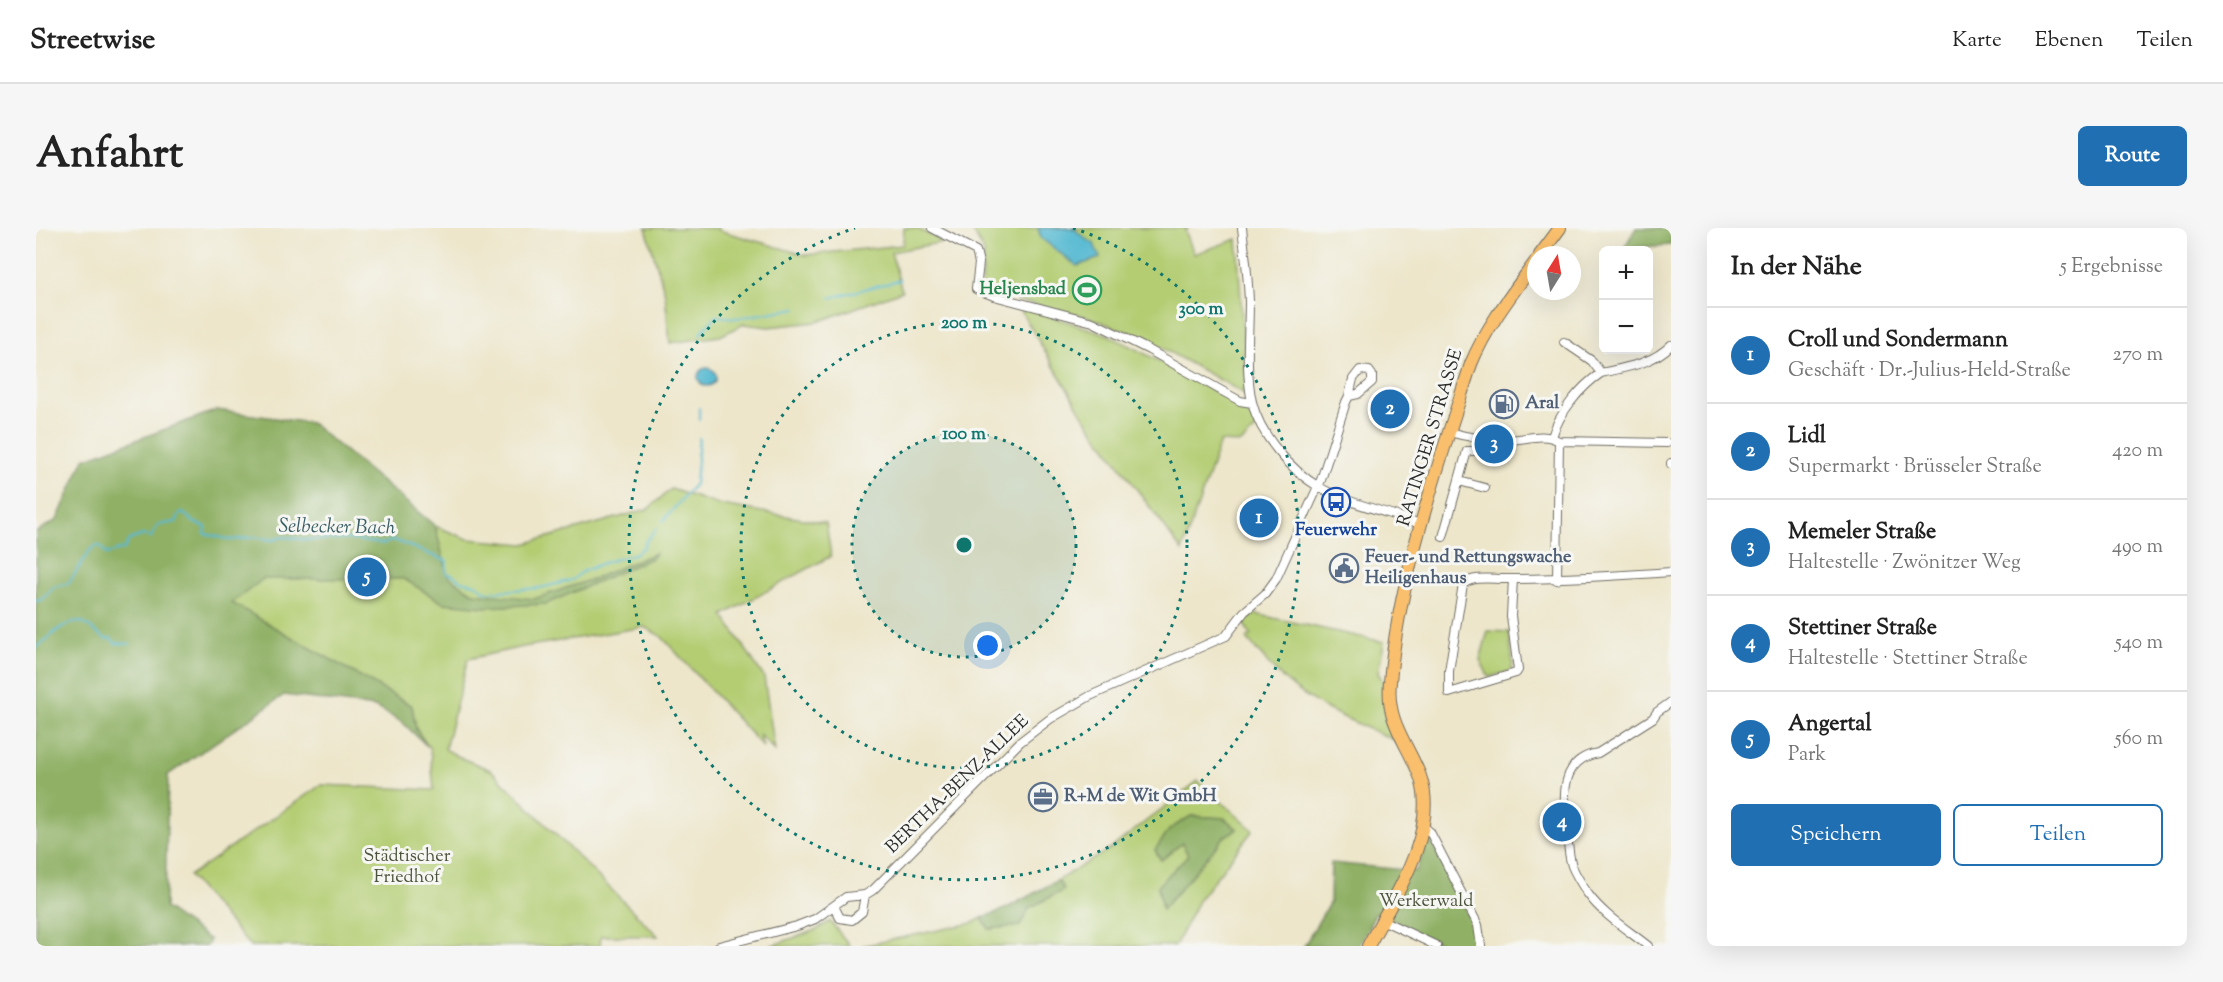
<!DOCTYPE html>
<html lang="de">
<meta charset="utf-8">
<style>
body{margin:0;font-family:"Sorts Mill Goudy",serif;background:#f6f6f6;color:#222}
.controls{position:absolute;right:18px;top:18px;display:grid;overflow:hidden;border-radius:9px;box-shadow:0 6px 24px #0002}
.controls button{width:54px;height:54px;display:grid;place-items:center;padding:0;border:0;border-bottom:2px solid #e0e0e0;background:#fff;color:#222;font:30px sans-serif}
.compass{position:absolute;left:1491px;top:18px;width:54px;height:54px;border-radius:50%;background:#fff;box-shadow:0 6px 24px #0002;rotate:11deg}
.you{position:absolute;left:952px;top:418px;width:21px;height:21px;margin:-15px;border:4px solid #fff;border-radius:50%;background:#1a73e8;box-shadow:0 0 0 9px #1a73e833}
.badge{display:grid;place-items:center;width:39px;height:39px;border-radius:50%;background:#1f6fb2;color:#fff;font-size:20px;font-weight:700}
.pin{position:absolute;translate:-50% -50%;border:3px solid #fff;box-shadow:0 2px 6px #0006}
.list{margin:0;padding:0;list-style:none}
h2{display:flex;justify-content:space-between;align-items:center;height:78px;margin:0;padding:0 24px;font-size:26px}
h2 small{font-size:20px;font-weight:400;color:#767676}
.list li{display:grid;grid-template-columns:39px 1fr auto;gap:18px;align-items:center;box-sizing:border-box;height:96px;padding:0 24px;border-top:2px solid #e0e0e0}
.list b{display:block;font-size:22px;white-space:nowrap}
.list p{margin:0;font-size:20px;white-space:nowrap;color:#767676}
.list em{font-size:20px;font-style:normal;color:#767676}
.actions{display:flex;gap:12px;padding:18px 24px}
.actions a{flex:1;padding:14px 0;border:2px solid #1f6fb2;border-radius:9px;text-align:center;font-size:21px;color:#1f6fb2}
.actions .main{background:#1f6fb2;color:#fff}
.map{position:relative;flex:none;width:1635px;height:718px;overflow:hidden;border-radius:9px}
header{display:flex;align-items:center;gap:36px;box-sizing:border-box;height:84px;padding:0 30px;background:#fff;border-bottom:2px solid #e0e0e0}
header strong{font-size:28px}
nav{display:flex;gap:33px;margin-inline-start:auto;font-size:21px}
.intro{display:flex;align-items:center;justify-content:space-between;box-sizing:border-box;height:144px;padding:0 36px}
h1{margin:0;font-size:42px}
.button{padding:15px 27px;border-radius:9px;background:#1f6fb2;color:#fff;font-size:21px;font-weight:700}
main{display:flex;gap:36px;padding:0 36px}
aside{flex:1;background:#fff;border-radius:9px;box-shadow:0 6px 24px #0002}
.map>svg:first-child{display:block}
.green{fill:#b4cd73;stroke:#707c4f;stroke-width:1.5;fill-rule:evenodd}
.forest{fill:#8fb065;stroke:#5d6e48;stroke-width:1.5}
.water{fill:#54b9d2;stroke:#40727e;stroke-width:1.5}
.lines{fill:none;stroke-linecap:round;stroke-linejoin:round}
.stream{stroke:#54b9d2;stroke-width:2}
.minor-casing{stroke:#6f6c63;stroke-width:10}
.primary-casing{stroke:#6f6c63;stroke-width:14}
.minor{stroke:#fff;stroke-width:8}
.primary{stroke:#f9bf6d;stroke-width:12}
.ring{fill:none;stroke:#0f766e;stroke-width:3;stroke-dasharray:3 6}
.labels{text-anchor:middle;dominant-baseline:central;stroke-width:6;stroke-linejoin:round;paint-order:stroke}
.leisure-label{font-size:18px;font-weight:bold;fill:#27864d;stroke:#f6f6f2;text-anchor:end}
.service-label{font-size:18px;font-weight:bold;fill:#4e5e75;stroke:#f6f6f2;text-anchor:start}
.street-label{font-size:18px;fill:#2b2b2b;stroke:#f6f6f2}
.transit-label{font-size:18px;font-weight:bold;fill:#164399;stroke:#f6f6f2}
.park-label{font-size:18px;fill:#4d543d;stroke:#f6f6f2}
.water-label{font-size:20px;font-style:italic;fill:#395d65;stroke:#f6f6f2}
.centre{fill:#0f766e;stroke:#f6f6f2;stroke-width:3}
.ring-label{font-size:18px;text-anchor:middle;font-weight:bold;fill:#0f766e;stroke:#f6f6f2;stroke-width:6;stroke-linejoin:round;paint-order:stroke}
</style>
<header>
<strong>Streetwise</strong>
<nav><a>Karte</a><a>Ebenen</a><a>Teilen</a></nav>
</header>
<div class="intro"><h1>Anfahrt</h1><a class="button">Route</a></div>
<main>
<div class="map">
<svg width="1635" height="718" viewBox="0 0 1635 718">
<rect width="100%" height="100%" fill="#f6f6f2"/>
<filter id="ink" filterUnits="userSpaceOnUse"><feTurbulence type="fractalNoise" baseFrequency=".0167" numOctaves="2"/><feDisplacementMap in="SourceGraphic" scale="12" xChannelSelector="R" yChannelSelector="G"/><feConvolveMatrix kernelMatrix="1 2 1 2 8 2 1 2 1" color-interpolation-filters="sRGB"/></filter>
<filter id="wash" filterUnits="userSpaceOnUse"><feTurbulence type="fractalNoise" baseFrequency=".008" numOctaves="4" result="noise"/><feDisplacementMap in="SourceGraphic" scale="24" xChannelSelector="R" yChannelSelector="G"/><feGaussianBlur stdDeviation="1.35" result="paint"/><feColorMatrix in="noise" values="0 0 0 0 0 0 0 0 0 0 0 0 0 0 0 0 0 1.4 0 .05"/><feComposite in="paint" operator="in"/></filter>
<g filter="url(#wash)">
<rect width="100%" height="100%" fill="#ede6cb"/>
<path class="green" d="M610 0H682V2L769 27 867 17 868 0H880L908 14 855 24 866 63 781 94 732 99 708 96 684 108 634 115 629 66Z
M935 0H1153L1149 2 1158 26 1201 11 1211 167 1108 110 1052 89 980 72 975 67 946 58 948 24Z
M982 78 1070 106 1141 142 1212 183 1222 199 1205 215 1184 214 1146 323 1048 189Z
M635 261 680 276 790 295 795 328 687 387 728 449 739 523 723 506 727 519 625 408 608 399 487 419 432 431 409 521 425 530 455 542 622 708H565L564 718H214L153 648 285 557 398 562 394 521 380 501 376 478 195 375 0 311 401 305 399 298 432 311 488 316 612 281Z
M1219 386 1348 414 1342 445 1347 453 1349 489 1358 512C1321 495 1280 480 1249 452 1235 440 1223 424 1211 411L1215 407 1209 398V393Z
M1452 403 1473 404 1477 436 1475 443 1453 449 1444 432Z
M1162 553 1217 602 1162 673 1139 718H825L937 695 946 690 953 701 984 698 993 680 1027 662 1022 652 1074 621ZM1155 588 1188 590 1201 601 1189 608 1126 681 1122 658 1152 627 1146 615 1125 632 1119 622 1134 601Z
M794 693 814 718H734L780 702Z"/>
<path class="forest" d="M1600 0H1635V17L1588 20Z
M181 182 275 195 399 298 412 348 437 365 498 371 557 351 619 325 616 330 510 376 449 379 407 375 368 351H227L196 375 376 478 380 501 391 518 366 494 339 479 248 467 132 547 129 680 174 712 171 718H0V304L21 292 48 231Z
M1155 588 1188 590 1201 601 1189 608 1126 682 1122 658 1152 627 1146 615 1125 632 1119 622 1134 601Z
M1395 612 1440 701 1441 718H1411L1378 704 1340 684 1323 718H1268L1294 674 1295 635 1380 643 1391 613Z
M1022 652 1028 662 993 680 984 698 953 701 946 690 971 680Z"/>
<path class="water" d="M1002 0H1037L1054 14H1057L1064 30 1041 38 1005 10Z
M662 149a9 9 0 1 1 18 0a9 9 0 1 1-18 0Z"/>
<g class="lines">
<path class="stream" d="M794 70 864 52
M664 106 680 88 701 90 761 80
M663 180V192
M627 293 659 256 663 210
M0 373 5 372 18 359 33 355 54 322 61 317 65 319 70 326 88 321 93 312 107 307 115 309 122 297 140 294 143 287 147 285 159 295 170 299 169 306 196 312 218 309 236 312 248 309 272 312 311 311 347 316 358 312 411 333 410 345 417 347 425 353 439 356 451 364 504 360 536 352 546 344 567 335 598 326 608 319 609 314 621 300
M0 419C19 408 20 395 46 394L70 411 75 410 79 415 94 416"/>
</g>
</g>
<g filter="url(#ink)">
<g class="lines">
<g class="minor-casing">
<path id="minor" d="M896 0 940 23 943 35 940 61 958 68 1057 94 1113 122 1204 173 1216 175
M1206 0C1209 24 1212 49 1213 73 1213 106 1209 142 1216 174 1224 207 1254 242 1283 259 1314 277 1352 283 1386 297
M1528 114 1556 133 1565 145
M1324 142 1333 143 1336 147V154L1322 166 1313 168 1317 151Z
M1413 204C1431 209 1450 212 1469 212 1487 213 1506 203 1523 213L1631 215
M1516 209C1523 185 1544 159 1565 145 1591 139 1616 136 1635 117
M1635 235V236
M1423 253 1449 260
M1407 309 1431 223H1452L1453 211
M1477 351 1475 388 1482 442 1480 445 1413 465V443L1427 356C1438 348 1455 351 1468 351 1524 351 1579 348 1635 344
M1521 352 1523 213
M1386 597 1394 604 1442 697 1445 718
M798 678 804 690 816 692 826 684 829 667
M1346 692 1401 718
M683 718 761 698 779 691 810 669 829 667 837 662 984 514 1014 491 1054 468 1190 408 1208 384 1229 366 1240 351 1285 252 1310 174 1313 168
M1612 718C1592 702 1567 687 1552 666 1546 657 1540 648 1536 638 1532 626 1532 613 1531 601 1528 572 1522 532 1562 525L1617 490 1621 484 1635 474"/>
</g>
<g class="primary-casing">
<path id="primary" d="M1504 27 1524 0
M1332 718C1357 671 1404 604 1384 548 1371 514 1350 494 1354 454 1362 351 1403 236 1435 136 1450 99 1476 66 1500 33"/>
</g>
<use href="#minor" class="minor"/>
<use href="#primary" class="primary"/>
</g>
</g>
<circle cx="928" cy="317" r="112" fill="#0f766e" fill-opacity=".12"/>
<g class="ring">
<circle cx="928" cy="317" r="112"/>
<circle cx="928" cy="317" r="223"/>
<path d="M1037 0A335 335 0 1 1 819 0"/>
</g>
<defs>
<g id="stadium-ring" transform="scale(1.5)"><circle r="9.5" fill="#f6f6f2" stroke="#2e9e5b" stroke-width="1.5"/><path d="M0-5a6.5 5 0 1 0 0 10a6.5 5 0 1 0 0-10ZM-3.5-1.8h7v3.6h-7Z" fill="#2e9e5b"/></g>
<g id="fuel-ring" transform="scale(1.5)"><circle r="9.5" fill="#f6f6f2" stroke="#5c6f8a" stroke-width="1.5"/><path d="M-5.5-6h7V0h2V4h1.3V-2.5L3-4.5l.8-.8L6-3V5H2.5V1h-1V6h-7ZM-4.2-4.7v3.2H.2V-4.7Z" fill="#5c6f8a"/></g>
<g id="bus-ring" transform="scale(1.5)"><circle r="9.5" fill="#f6f6f2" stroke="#1a4fb4" stroke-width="1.5"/><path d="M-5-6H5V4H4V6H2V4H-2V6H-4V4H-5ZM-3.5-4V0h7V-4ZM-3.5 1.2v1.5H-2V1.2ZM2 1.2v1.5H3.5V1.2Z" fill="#1a4fb4"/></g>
<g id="civic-ring" transform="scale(1.5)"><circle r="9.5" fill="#f6f6f2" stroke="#5c6f8a" stroke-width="1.5"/><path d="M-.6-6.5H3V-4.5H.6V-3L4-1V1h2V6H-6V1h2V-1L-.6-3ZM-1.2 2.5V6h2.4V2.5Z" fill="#5c6f8a"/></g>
<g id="office-ring" transform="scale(1.5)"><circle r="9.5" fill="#f6f6f2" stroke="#5c6f8a" stroke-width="1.5"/><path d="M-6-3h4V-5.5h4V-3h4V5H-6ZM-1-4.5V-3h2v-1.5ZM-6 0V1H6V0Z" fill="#5c6f8a"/></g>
</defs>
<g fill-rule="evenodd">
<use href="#stadium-ring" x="1051" y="62"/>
<use href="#fuel-ring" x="1468" y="176"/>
<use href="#bus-ring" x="1300" y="274"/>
<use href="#civic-ring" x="1308" y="340"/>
<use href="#office-ring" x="1007" y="569"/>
</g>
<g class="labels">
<g class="leisure-label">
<text x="1030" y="62">Heljensbad</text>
</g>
<g class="service-label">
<text x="1489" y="176">Aral</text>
<text x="1329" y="330">Feuer- und Rettungswache<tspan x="1329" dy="21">Heiligenhaus</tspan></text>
<text x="1028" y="569">R+M de Wit GmbH</text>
</g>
<g class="street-label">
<text transform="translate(1395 210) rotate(-73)">RATINGER STRASSE</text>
<text transform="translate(922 557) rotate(-44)">BERTHA-BENZ-ALLEE</text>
</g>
<g class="transit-label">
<text x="1300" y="303">Feuerwehr</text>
</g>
<g class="park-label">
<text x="371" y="629">Städtischer<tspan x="371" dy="21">Friedhof</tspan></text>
<text x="1390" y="674">Werkerwald</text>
</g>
<g class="water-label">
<text transform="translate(301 300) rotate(1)">Selbecker Bach</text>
</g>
</g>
<circle cx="928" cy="317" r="9" class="centre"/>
<g class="ring-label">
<text x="1165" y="86">300 m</text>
<text x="928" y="100">200 m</text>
<text x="928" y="211">100 m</text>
</g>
</svg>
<div class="controls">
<button>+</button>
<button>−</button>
</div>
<svg class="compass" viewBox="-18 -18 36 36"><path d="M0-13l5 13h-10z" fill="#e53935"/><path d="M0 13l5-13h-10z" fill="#767676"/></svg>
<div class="you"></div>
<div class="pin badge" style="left:1223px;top:290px">1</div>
<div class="pin badge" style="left:1354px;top:181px">2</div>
<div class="pin badge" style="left:1458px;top:216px">3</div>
<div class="pin badge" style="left:1526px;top:594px">4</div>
<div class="pin badge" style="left:331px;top:349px">5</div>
</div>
<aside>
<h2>In der Nähe<small>5 Ergebnisse</small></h2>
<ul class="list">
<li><span class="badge">1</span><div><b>Croll und Sondermann</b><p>Geschäft · Dr.-Julius-Held-Straße</p></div><em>270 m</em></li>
<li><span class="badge">2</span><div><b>Lidl</b><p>Supermarkt · Brüsseler Straße</p></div><em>420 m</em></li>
<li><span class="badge">3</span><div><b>Memeler Straße</b><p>Haltestelle · Zwönitzer Weg</p></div><em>490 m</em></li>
<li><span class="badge">4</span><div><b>Stettiner Straße</b><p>Haltestelle · Stettiner Straße</p></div><em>540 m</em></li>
<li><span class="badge">5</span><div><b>Angertal</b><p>Park</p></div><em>560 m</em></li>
</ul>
<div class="actions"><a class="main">Speichern</a><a>Teilen</a></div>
</aside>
</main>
